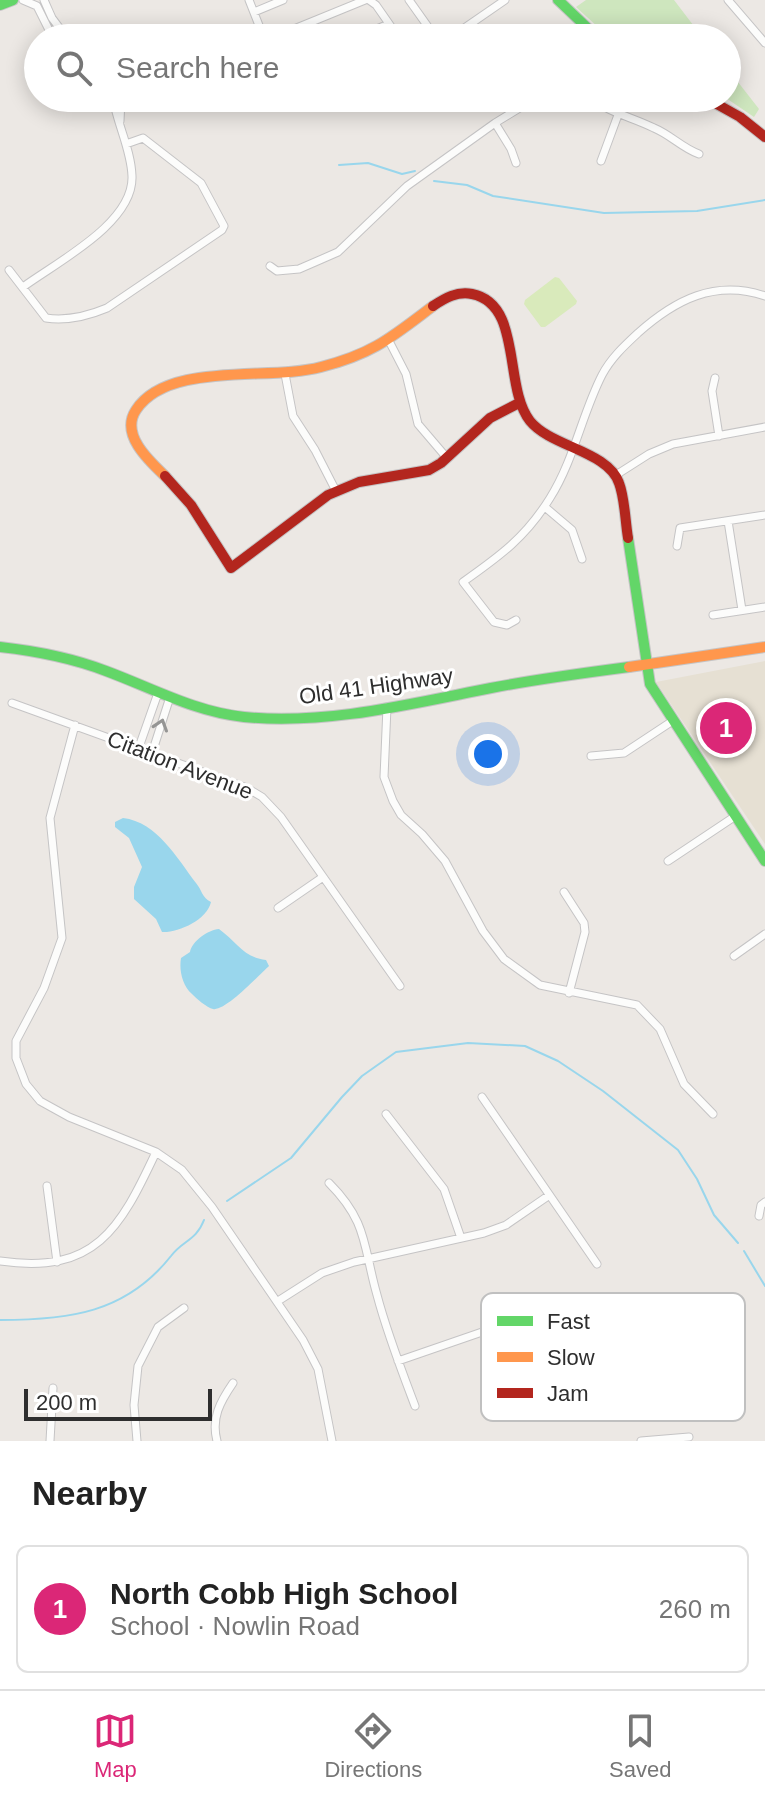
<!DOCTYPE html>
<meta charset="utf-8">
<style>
body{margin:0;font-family:Arial,sans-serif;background:#f6f6f6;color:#222}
.scale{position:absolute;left:24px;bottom:20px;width:188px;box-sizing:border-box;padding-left:8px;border:4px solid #2e2e2e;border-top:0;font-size:22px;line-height:28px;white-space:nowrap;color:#2e2e2e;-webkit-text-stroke:6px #fff;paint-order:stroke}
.you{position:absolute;left:488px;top:754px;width:28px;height:28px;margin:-20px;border:6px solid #fff;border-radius:50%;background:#1a73e8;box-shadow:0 0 0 12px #1a73e833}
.badge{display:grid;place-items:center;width:52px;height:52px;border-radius:50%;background:#db2777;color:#fff;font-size:26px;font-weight:700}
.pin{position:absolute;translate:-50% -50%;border:4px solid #fff;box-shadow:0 2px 8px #0006}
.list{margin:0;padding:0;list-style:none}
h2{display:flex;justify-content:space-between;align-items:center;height:104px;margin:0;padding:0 32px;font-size:34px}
h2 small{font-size:26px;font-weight:400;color:#767676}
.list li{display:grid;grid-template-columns:52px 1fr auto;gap:24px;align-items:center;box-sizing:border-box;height:128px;margin:0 16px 16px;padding:0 16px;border:2px solid #e0e0e0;border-radius:12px}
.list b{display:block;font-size:30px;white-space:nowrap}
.list p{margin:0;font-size:26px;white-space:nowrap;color:#767676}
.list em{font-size:26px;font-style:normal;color:#767676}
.icon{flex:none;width:44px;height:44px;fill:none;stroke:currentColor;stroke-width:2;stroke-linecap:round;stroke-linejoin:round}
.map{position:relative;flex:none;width:765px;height:1441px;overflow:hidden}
.search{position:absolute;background:#fff;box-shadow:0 4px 20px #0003;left:24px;right:24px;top:24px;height:88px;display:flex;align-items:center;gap:20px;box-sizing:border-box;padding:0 28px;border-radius:44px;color:#767676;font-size:30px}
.sheet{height:248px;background:#fff}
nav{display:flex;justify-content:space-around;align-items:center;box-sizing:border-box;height:112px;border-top:2px solid #e0e0e0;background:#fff;font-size:22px;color:#767676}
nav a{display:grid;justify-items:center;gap:4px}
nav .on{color:#db2777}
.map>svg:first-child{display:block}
.education{fill:#e6e0d3}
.green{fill:#cee6be}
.pitch{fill:#d9eabb}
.water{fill:#99d6ec}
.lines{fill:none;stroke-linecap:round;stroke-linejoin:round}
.stream{stroke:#99d6ec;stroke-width:2}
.street-casing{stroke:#c5c4c5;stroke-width:9}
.fast-casing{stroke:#c5c4c5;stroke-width:12}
.slow-casing{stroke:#c5c4c5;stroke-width:12}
.jam-casing{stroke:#c5c4c5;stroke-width:12}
.street{stroke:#fcfcfb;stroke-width:7}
.fast{stroke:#63d668;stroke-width:10}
.slow{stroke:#ff974d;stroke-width:10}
.jam{stroke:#b3261e;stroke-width:10}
.oneway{stroke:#959594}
.labels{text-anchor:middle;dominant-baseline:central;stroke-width:6;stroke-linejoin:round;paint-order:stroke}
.street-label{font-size:22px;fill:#2e2e2e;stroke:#fff}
.key{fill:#fff;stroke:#c0c0c0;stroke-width:2}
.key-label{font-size:22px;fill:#2e2e2e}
</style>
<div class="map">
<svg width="765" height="1441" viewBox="0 0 765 1441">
<rect width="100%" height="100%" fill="#ece8e4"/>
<path class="education" d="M765 661V844L656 682Z"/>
<path class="green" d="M586 0H674L703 38H610L576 7Z
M727 68 759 109 754 117 726 98Z"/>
<path class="pitch" d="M555 277 559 278 577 301 576 304 545 327H541L524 304 525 300Z"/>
<path class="water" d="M123 818C157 822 177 858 196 883 202 890 202 898 211 902 207 920 178 933 162 932L156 919 134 899V887L142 867 129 838 115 827V822Z
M219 929C237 942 244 958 266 960L269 966C259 975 225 1012 213 1009 207 1008 196 998 192 994 182 985 179 970 181 958L190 952C192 941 208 930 219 929Z"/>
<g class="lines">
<path class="stream" d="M339 165 368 163 402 174 415 171
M434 181 467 185 493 196 604 213 697 211 765 200
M227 1201 291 1158 342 1097 362 1076 396 1052 468 1043 525 1046 558 1061 603 1091 678 1150 697 1179 714 1215 738 1243
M744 1251 765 1286
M0 1320C69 1320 126 1313 171 1256 183 1240 196 1241 204 1220"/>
<g class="street-casing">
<path id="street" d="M23 0 37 6 53 38
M44 0 52 18 67 38
M249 0 264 38
M369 0 376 5 399 38
M409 0 436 38
M728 0 765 43
M254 12 283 0
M272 38 365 0
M354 38 389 24
M450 38 505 0
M590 98C610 113 632 117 654 128 671 135 682 148 699 154
M120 121 121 98
M495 123 511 149 516 163
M601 161 618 115
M270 266 277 271 299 269 338 252 407 186 495 123 536 98
M9 270 46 318C67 321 88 316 107 308L222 230 224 226 201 183 143 138 126 144
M23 287C57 262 134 223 132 176 131 149 117 124 113 98
M389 341 406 374 418 424 447 458
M285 374 293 416 315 450 336 491
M715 378 712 391 719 436
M616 475 649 454 673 444 765 427
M545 507 572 530 582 559
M728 521 742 610
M677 546 680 528 765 515
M713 615 765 607
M516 620 507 625 494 622 463 582C500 556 526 537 550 498 574 460 582 414 602 375 611 358 624 346 638 333 675 300 715 279 765 296
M12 703 247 788 262 797 281 817 400 986
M387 707 384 777 393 801 401 815 422 834 445 861 483 931 504 959 540 985 637 1005 660 1029 684 1084 713 1114
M75 725 50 818 62 938 44 988 16 1041V1058L26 1084 40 1101 69 1117 156 1152 182 1170 212 1207 303 1340 318 1369 332 1441
M139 747 158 693
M152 753 170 697
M591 756 624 753 674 720
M668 861 734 817
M564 892 584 923 585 932 569 993
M278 908 323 877
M734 956 765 934
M482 1097 597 1264
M386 1114 444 1189 461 1238
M329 1183C368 1222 363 1246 377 1295 387 1333 401 1369 415 1406
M47 1186 57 1262
M759 1216 761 1205 765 1202
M0 1261C95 1275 120 1229 156 1152
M278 1301 322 1273 354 1262 484 1233 506 1225 548 1196
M398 1361 485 1331 608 1342 657 1340
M507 1382 508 1331
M50 1441 53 1388
M137 1441 134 1405 138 1366 158 1327 184 1308
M217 1441C211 1418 220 1402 233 1383
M641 1441 689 1437"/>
</g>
<g class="fast-casing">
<path id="fast" d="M558 0 598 38
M0 5 13 0
M628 538 650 684 765 861
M0 647C36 651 72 658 106 671 152 688 195 712 244 717 327 725 410 704 491 688 537 679 583 673 629 667"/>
</g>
<g class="slow-casing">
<path id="slow" d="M165 476C148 460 120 434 136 410 168 361 270 381 321 367 373 354 392 337 433 306
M629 667 765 647"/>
</g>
<g class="jam-casing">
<path id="jam" d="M706 98 740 117 765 137
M433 306C445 298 457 291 472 294 523 304 503 387 530 421 551 447 608 451 619 483 625 499 625 520 628 538
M165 476 191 505 231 568 328 495 359 482 429 470 441 463 490 418 519 403"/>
</g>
<use href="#street" class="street"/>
<use href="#fast" class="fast"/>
<use href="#slow" class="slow"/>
<use href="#jam" class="jam"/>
</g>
<defs><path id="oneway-chevron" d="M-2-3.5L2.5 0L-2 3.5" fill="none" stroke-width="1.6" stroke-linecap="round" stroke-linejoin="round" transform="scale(2)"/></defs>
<use class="oneway" href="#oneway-chevron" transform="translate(161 725) rotate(-72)"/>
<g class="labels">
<g class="street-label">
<text transform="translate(376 686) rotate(-8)">Old 41 Highway</text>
<text transform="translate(180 765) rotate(21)">Citation Avenue</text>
</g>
</g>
<rect x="481" y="1293" width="264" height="128" rx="12" class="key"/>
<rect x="497" y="1316" width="36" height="10" fill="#63d668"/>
<rect x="497" y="1352" width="36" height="10" fill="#ff974d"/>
<rect x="497" y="1388" width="36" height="10" fill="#b3261e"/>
<g class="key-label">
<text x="547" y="1329">Fast</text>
<text x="547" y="1365">Slow</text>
<text x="547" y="1401">Jam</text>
</g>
</svg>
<div class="scale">200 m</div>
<div class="you"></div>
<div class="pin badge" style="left:726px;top:728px">1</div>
<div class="search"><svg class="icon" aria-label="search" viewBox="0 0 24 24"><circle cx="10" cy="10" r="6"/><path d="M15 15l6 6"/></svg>Search here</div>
</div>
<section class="sheet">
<h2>Nearby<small></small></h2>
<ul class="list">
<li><span class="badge">1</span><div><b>North Cobb High School</b><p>School · Nowlin Road</p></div><em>260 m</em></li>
</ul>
</section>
<nav>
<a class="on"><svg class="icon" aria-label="map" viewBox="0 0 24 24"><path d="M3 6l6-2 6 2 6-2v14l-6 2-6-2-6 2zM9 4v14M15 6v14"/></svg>Map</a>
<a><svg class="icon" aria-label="directions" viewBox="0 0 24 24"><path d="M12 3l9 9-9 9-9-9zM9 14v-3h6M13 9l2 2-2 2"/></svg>Directions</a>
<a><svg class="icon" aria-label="saved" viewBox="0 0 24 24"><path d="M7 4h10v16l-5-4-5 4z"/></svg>Saved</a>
</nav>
